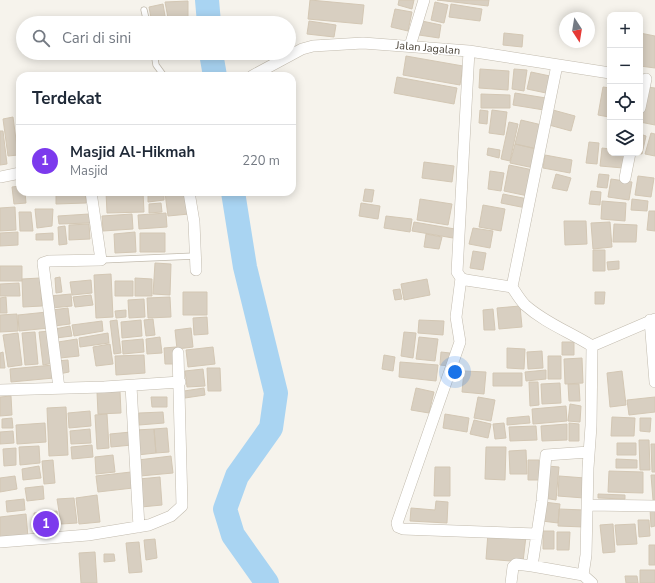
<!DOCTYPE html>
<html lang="id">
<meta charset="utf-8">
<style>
body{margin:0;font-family:"Nunito Sans",sans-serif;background:#f2f2f3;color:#1f2937}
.controls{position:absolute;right:12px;top:12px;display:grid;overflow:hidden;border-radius:8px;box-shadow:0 2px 10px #0003}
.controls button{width:36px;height:36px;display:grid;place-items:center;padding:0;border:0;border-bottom:1px solid #e0e1e3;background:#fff;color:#1f2937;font:20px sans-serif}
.compass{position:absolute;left:559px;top:12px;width:36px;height:36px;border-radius:50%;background:#fff;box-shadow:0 2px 10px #0003;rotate:168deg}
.you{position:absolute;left:455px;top:372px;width:14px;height:14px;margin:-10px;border:3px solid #fff;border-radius:50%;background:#1a73e8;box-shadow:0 0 0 6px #1a73e833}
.badge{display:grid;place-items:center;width:26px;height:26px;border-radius:50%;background:#7c3aed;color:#fff;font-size:13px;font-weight:700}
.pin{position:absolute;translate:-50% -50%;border:2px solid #fff;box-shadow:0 1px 4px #0006}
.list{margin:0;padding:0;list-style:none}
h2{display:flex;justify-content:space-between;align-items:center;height:52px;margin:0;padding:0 16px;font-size:17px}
h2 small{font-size:13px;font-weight:400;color:#747a83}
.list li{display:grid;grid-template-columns:26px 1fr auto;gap:12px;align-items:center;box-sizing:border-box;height:72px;padding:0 16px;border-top:1px solid #e0e1e3}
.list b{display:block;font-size:15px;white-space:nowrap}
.list p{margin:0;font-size:13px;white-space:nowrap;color:#747a83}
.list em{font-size:13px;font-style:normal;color:#747a83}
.icon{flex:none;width:22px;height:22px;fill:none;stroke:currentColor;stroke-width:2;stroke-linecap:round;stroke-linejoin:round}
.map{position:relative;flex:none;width:655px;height:583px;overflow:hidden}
.search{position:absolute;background:#fff;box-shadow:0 2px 10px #0003;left:16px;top:16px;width:280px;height:44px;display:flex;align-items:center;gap:10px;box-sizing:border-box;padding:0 14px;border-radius:22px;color:#747a83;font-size:15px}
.panel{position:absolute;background:#fff;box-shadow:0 2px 10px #0003;left:16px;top:72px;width:280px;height:124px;border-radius:12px}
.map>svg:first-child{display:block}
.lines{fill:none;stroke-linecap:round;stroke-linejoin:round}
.river{stroke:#a9d4f2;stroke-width:24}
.building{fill:#d8cfc1;stroke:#d3c7b4}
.service-casing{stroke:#c2bbae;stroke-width:7}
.minor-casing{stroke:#c2bbae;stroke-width:12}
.service{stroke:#fff;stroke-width:5.5}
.minor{stroke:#fff;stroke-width:11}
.labels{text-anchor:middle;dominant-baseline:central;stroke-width:3;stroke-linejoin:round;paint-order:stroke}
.street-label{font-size:11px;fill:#4b4439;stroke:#fff}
</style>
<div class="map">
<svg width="655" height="583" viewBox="0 0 655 583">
<rect width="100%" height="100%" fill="#f6f3ec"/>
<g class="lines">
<path class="river" d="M207 0 209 23
M211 53 215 76
M233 192 245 267 276 393 271 428 237 476 225 509 233 535 267 583"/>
</g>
<path class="building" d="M310 0 364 5 362 24 308 19Z
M399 0H414L412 9 398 5Z
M437 0H489L488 6Z
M188 1V23H169L165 2Z
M435 2 448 5 444 23 431 20Z
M163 4 166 22 152 23 149 7Z
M451 4 482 9 480 21 449 17Z
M395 9 412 12 408 31 391 27Z
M309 21 336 25 334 37 307 34Z
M422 21 441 25 439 38 419 35Z
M504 33 523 35 522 47 503 45Z
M640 33 655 36V68L640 66Z
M406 56 463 66 460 85 403 75Z
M480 69 509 71 508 90 479 88Z
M514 69 527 70 524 91 512 89Z
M531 72 550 76 546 93 527 89Z
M397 77 457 88 454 104 394 93Z
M603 87 610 88 609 117 598 115Z
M647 87 655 88V125L640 122Z
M515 93 546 98 544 110 513 105Z
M481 94 510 95V108H481Z
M480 110 488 111 487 124 479 123Z
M492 110 507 112 504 135 489 133Z
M553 110 575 116 571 131 549 125Z
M13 117 18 155 8 156 3 119Z
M521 120 542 125 537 149 515 144Z
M509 122 518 124 510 161 501 159Z
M0 131H3L7 164 0 165Z
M651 133 655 134V156L645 154Z
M640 134 646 136 642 154 637 153H640Z
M589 142 599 143 597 164 586 163Z
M515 144 537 149 534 168 510 163Z
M488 148 500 150 499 158 487 155Z
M602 148 610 149V153H625L623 168 600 166Z
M545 155 572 160 570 173 543 168Z
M424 162 454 166 452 182 422 178Z
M509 165 533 170 528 196 504 191Z
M490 171 504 173 501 191 488 189Z
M556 174 571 178 567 191 552 188Z
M599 174 609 175 607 188 597 187Z
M638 176 654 178 651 197 635 195Z
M611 179 632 182 629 200 608 197Z
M20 186V192H25L26 203 14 204 12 187Z
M365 189 374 190 372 202 363 201Z
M591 191 601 192 600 205 589 204Z
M56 192H85L86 203 56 204Z
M106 192H143L144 212 107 213Z
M148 192H164V200L148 202Z
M187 192 189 214 168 216 165 193Z
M503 194 528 199 526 208 501 203Z
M420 199 452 204 448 225 417 220Z
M632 199 648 201 647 211 631 210Z
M602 201 626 203 625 221 601 219Z
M161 203 162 212 149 213V204Z
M361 203 380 206 378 219 359 216Z
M483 205 505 209 501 231 479 227Z
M15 207 16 230 0 231V208Z
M35 209H53L52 226 37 228Z
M649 211H655V231L647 230Z
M19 212H31L33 231H20Z
M166 213 167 227 139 229 138 215Z
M89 214 90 223 59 224 58 216Z
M132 214 133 229 103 231 102 216Z
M386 216 412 219 410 232 384 228Z
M564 221H586L587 244 565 245Z
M414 222 455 229 453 238 412 231Z
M610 222 612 247 593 249 591 223Z
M89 224 90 239 69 240V225Z
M614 224 637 225 636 242H613Z
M65 226 67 244 59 245 58 227Z
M473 228 493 231 490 248 469 244Z
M18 232V245L0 246V233Z
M135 232 136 252 115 253 114 234Z
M53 233V240H36V234Z
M140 233H165V252H140Z
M426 234 442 237 439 249 424 247Z
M593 250H605V271H593Z
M473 251 486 253 483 270 470 268Z
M619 261V269L608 270 607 262Z
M155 263 171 264 170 295 153 294Z
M0 266H22V281H0Z
M111 274 113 317 96 318 94 275Z
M60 277 62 292 56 293 55 278Z
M40 278 42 306 23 307 22 279Z
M135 278 152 279V296H135Z
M427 279 430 295 404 300 401 284Z
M91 280 92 293 72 295 70 282Z
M115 281H133V296H115Z
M19 283 20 296H0V284Z
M400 289 402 299 395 300 393 290Z
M183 292H207V315H183Z
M595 292H605L604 304H595Z
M71 294 72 306 51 308 50 296Z
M91 295 93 305 75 307 73 297Z
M6 297 7 313H0V298Z
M170 297 171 317 148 318 147 298Z
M144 299 145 317 129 318 128 300Z
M520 306 522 327 499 329 497 308Z
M68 308 70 324 54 326 52 310Z
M493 309 495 330H484L483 310Z
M126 310V317L116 318 115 311Z
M47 312 49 328 19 331 18 315Z
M17 314 18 331 0 332V315Z
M207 317 208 334 194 335 193 318Z
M153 319 155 335 146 336 144 320Z
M117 320 121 353 114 354 110 321Z
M141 320 142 336 122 338 121 322Z
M419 320 444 321 443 335 418 333Z
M102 321 103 331 74 336 72 325Z
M70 326 72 336 56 338 55 329Z
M191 328 193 347 177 349 175 330Z
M50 331 54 363 43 365 39 332Z
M35 332 38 364 25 365 22 333Z
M404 332 416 333 413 358 401 356Z
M18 333 22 365 8 367 3 335Z
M108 333 109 343 80 347 79 338Z
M160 337 162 353 147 354 146 339Z
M419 337 438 339 435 361 416 359Z
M77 339 79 356 60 358 58 342Z
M143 339 144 352 123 354 122 341Z
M562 342H574V355H562Z
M110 344 113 364 96 366 93 347Z
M176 347 177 364H165L164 348Z
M213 347 215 364 188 367 186 350Z
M507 348 525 349 524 369 507 368Z
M542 351 543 368 528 369 527 352Z
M3 352 5 368H0V353Z
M441 352 450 353 449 366 440 365Z
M144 355 145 373 116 375 115 356Z
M384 355 395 357 393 371 382 369Z
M548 356H561V379H548Z
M582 358 583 383 565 384 564 359Z
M68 360 69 372 59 374 57 361Z
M400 362 438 365 436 381 399 377Z
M53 365 54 378 11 382 10 369Z
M207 368H220L221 391H208Z
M203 369 205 386 187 387 185 371Z
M546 370V379L526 381 525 372Z
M464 371 486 372 484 394 462 392Z
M622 371 626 405 610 407 607 373Z
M493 373H522V386H493Z
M529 382H538L539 405 530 406Z
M560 383 561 403 542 404 541 384Z
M568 384H579L580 401H569Z
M204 388 205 395 185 398 184 391Z
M416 388 434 392 429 413 411 410Z
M120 391 121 413 98 414 97 392Z
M11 396 12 415 0 416V397Z
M151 397H167V407H152Z
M478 397 495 400 491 421 474 418Z
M655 397V412L629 415 627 400Z
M570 404 581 406 580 422 568 421Z
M566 406 567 421 533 424 532 409Z
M66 407 68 455 49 456 47 408Z
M90 411 91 426 69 428 68 413Z
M163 412 164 423 139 425V413Z
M107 414 109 448 97 449 95 415Z
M445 414 469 418 467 432 443 428Z
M529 416 530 423 507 425V418Z
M612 417 635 418 634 436H611Z
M12 418 13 428H2V419Z
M640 418H651L650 432 640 431Z
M474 420 491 424 488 438 470 434Z
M45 423 46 442 17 444 16 425Z
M504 423 506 438 495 439 493 424Z
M569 423 579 424V441H569Z
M567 424V440L542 441 541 426Z
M536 426 537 440 510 441 509 427Z
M167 428 169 452 156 453 154 429Z
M90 429 91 443 71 444 70 431Z
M154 429 156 453 137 455 136 430Z
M13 431 14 443 0 444V432Z
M131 432 132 445 111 447 110 434Z
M639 440H649L650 470H640Z
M617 443H636V455H617Z
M651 444H655V472H652Z
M92 445 93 457 72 459 71 447Z
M39 446 40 463 20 465 19 447Z
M486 447H506L505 480 485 479Z
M16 448V465L4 466 3 449Z
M526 450 527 474H510L509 451Z
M113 455 115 472 96 474 95 457Z
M171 456 173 473 140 476 138 460Z
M616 459 637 460V468H616Z
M53 460 55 483 44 484 42 461Z
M528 460H539V480H528Z
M39 466 41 478 23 480 22 469Z
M547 466 559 467 556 500 544 498Z
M435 467H450V496H434Z
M609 471 643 472V493L608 492Z
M131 472 133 488 98 492 96 476Z
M651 475H655V500H653Z
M15 476 17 489 0 492V478Z
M559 476 585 478 584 498 558 496Z
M160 477 162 505 141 507 139 479Z
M43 486 44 499 27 501 25 488Z
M598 494 625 495V499L598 498Z
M97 495 100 522 79 524 76 498Z
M74 498 77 523 61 524 57 499Z
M24 499 25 510 7 512 6 501Z
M436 501 448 502 447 523 410 521 411 508 435 510Z
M544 502 560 504 558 523 542 521Z
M559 509 584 510V527L558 526Z
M650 509H655V526L651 527Z
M57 511 59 534 36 535 34 513Z
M26 514 28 537 0 539V517Z
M638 520H649L650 536 639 537Z
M613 524 615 552 603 553 600 525Z
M635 524 637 544 617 545 615 525Z
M543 531H554V549H543Z
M557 532H570L569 550H557Z
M488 533 526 536 523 562 486 559Z
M155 539 157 558 146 560 144 540Z
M139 542 142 572 129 573 126 543Z
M649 545H655V565H649Z
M95 552 97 583H81L79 553Z
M104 554H114L115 561 104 562Z
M640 570H655V583H640Z
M625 576H637L638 583H626Z"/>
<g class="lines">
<g class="service-casing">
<path id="service" d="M144 10 147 23
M154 53 156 65 164 76
M101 260 195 256"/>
</g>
<g class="minor-casing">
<path id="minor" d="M410 46 424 0
M469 51 457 272 461 278 466 280 512 287C516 293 520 300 525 305 545 323 570 332 592 346L591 426 588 468 586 555 583 575
M252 76 302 49 313 46 363 43 469 51 610 73
M640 108 646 79
M0 177 20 173
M625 178 630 153
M189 192 194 222 196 270
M461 278 456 317 460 342 397 523 398 527 403 529 537 534
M512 287 557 65
M650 320 655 382
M592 346 655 319
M131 386 139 527
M59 388 43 263 49 261 101 260 91 192
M0 390 104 387 180 382
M588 505 655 506
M0 542 88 535 149 525 171 516 182 506 178 353
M532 566 583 575 592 583
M511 583 513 567 516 564 532 566 542 501 546 455 589 452"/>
</g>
<use href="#service" class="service"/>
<use href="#minor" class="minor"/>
</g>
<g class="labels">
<g class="street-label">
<text transform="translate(428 48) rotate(5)">Jalan Jagalan</text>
</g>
</g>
</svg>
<div class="controls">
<button>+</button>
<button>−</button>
<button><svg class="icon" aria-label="locate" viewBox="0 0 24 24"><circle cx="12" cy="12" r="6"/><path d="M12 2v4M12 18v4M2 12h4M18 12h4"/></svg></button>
<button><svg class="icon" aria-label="layers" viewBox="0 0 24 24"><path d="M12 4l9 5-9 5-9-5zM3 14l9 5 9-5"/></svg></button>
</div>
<svg class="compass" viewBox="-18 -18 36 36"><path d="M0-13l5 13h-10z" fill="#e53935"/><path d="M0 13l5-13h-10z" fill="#747a83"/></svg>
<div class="you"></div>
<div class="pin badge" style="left:46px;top:524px">1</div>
<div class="search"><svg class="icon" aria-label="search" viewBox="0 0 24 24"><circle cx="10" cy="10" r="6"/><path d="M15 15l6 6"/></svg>Cari di sini</div>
<section class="panel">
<h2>Terdekat<small></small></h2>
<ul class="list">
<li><span class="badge">1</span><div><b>Masjid Al-Hikmah</b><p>Masjid</p></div><em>220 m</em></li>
</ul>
</section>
</div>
